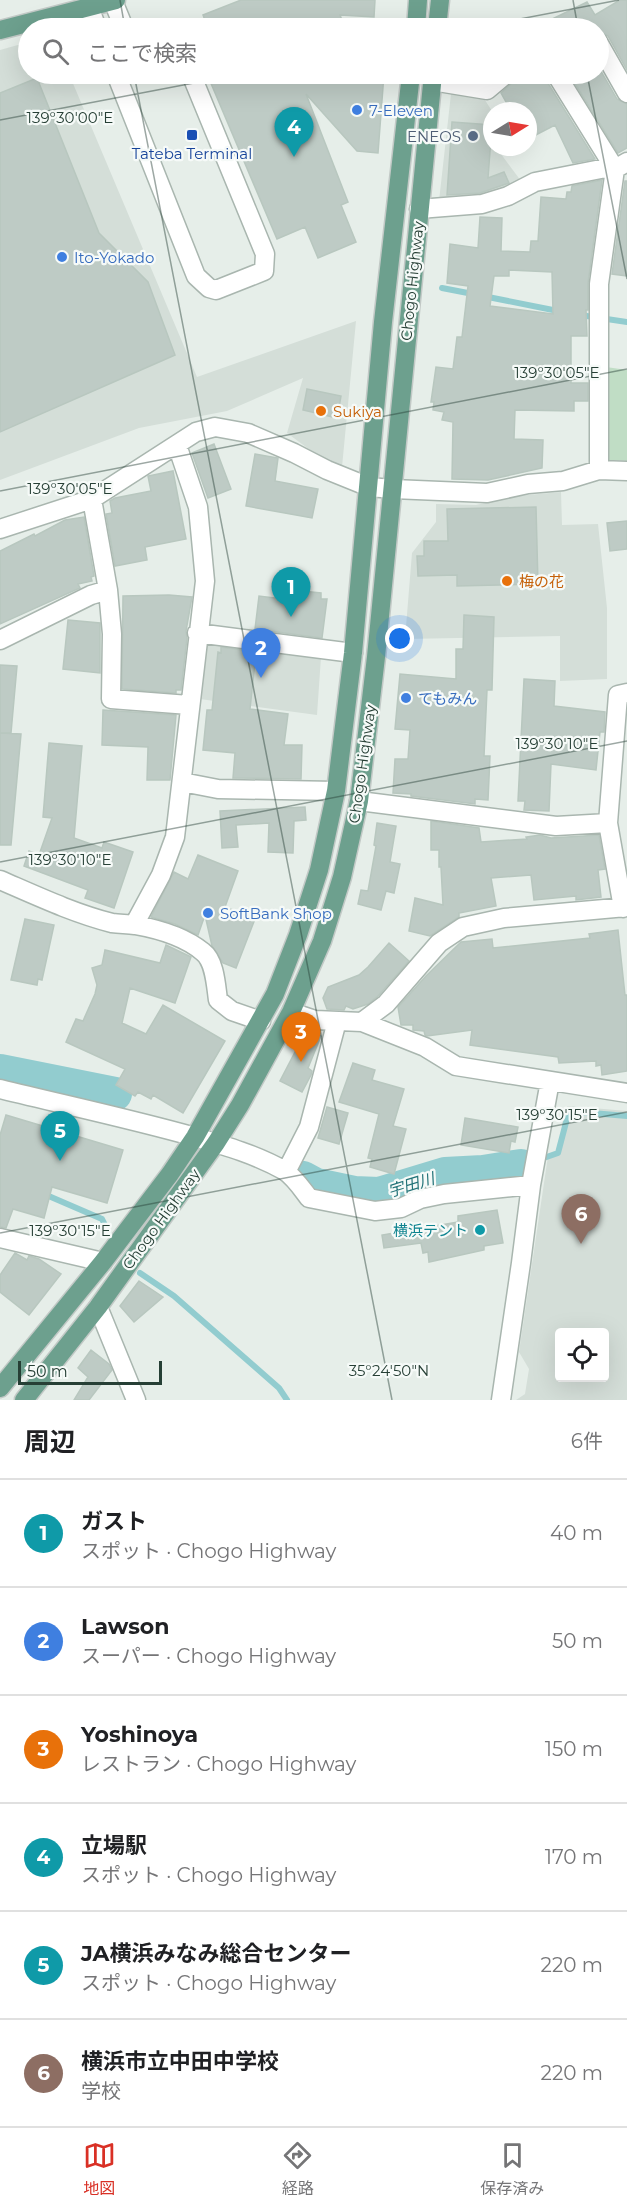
<!DOCTYPE html>
<html lang="ja">
<meta charset="utf-8">
<style>
body{margin:0;font-family:Montserrat,"Noto Sans JP",sans-serif;background:#f2f2f2;color:#202124}
.controls{position:absolute;right:18px;bottom:18px;display:grid;overflow:hidden;border-radius:6px;box-shadow:0 6px 24px #0002}
.controls button{width:54px;height:54px;display:grid;place-items:center;padding:0;border:0;border-bottom:2px solid #e0e0e0;background:#fff;color:#202124;font:30px sans-serif}
.compass{position:absolute;left:483px;top:102px;width:54px;height:54px;border-radius:50%;background:#fff;box-shadow:0 6px 24px #0002;rotate:79deg}
.scale{position:absolute;left:18px;bottom:15px;width:144px;box-sizing:border-box;padding-left:6px;border:3px solid #263f35;border-top:0;font-size:16px;line-height:21px;white-space:nowrap;color:#263f35;-webkit-text-stroke:4px #f6faf8;paint-order:stroke}
.you{position:absolute;left:400px;top:639px;width:21px;height:21px;margin:-15px;border:4px solid #fff;border-radius:50%;background:#1a73e8;box-shadow:0 0 0 9px #1a73e833}
.badge{display:grid;place-items:center;width:39px;height:39px;border-radius:50%;background:#d93025;color:#fff;font-size:20px;font-weight:700}
.pin{position:absolute;translate:-50% -50px;filter:drop-shadow(0 2px 3px #0008)}
.pin::after{content:'';position:absolute;top:32px;width:21px;height:18px;background:inherit;clip-path:polygon(0 0,100% 0,50% 100%)}
.list{margin:0;padding:0;list-style:none}
h2{display:flex;justify-content:space-between;align-items:center;height:78px;margin:0;padding:0 24px;font-size:26px}
h2 small{font-size:20px;font-weight:400;color:#757577}
.list li{display:grid;grid-template-columns:39px 1fr auto;gap:18px;align-items:center;box-sizing:border-box;height:108px;padding:0 24px;border-top:2px solid #e0e0e0}
.list b{display:block;font-size:22px;white-space:nowrap}
.list p{margin:0;font-size:20px;white-space:nowrap;color:#757577}
.list em{font-size:20px;font-style:normal;color:#757577}
.icon{flex:none;width:33px;height:33px;fill:none;stroke:currentColor;stroke-width:2;stroke-linecap:round;stroke-linejoin:round}
.map{position:relative;flex:none;width:627px;height:1400px;overflow:hidden}
.search{position:absolute;background:#fff;box-shadow:0 6px 24px #0002;left:18px;right:18px;top:18px;height:66px;display:flex;align-items:center;gap:15px;box-sizing:border-box;padding:0 21px;border-radius:33px;color:#757577;font-size:22px}
.sheet{height:726px;background:#fff}
nav{display:flex;justify-content:space-around;align-items:center;box-sizing:border-box;height:84px;border-top:2px solid #e0e0e0;background:#fff;font-size:16px;color:#757577}
nav a{display:grid;justify-items:center;gap:3px}
nav .on{color:#d93025}
.map>svg:first-child{display:block}
.built{fill:#d4ded8;fill-rule:evenodd}
.green{fill:#c0ddc5}
.lines{fill:none;stroke-linecap:round;stroke-linejoin:round}
.stream{stroke:#92cccf;stroke-width:6}
.river{stroke:#92cccf;stroke-width:34}
.building{fill:#becbc5;stroke:#b8c7bf;stroke-width:1.5;fill-rule:evenodd}
.minor-casing{stroke:#a9b6af;stroke-width:21}
.major-casing{stroke:#c2c9c6;stroke-width:21}
.minor{stroke:#fff;stroke-width:18}
.major{stroke:#6da08e;stroke-width:18}
.ticks{fill:none;stroke:#263f35;stroke-width:1.5;stroke-opacity:0.45}
.shop-dot{fill:#3f7fe0;stroke:#f6faf8;stroke-width:2}
.transit-dot{fill:#1a4fb4;stroke:#f6faf8;stroke-width:2}
.service-dot{fill:#5c6f8a;stroke:#f6faf8;stroke-width:2}
.food-dot{fill:#e8710a;stroke:#f6faf8;stroke-width:2}
.culture-dot{fill:#0f9aa8;stroke:#f6faf8;stroke-width:2}
.labels{text-anchor:middle;dominant-baseline:central;stroke-width:4.5;stroke-linejoin:round;paint-order:stroke}
.shop-label{font-size:15px;fill:#366cbe;stroke:#f6faf8;text-anchor:start}
.service-label{font-size:15px;fill:#4e5e75;stroke:#f6faf8;text-anchor:end}
.transit-label{font-size:15px;fill:#164399;stroke:#f6faf8}
.street-label{font-size:15px;fill:#263f35;stroke:#f6faf8}
.food-label{font-size:15px;fill:#c56008;stroke:#f6faf8;text-anchor:start}
.culture-label{font-size:15px;fill:#0d838f;stroke:#f6faf8;text-anchor:end}
.water-label{font-size:16px;font-style:italic;fill:#237378;stroke:#f6faf8}
.ticks-label{font-size:15px;text-anchor:middle;fill:#263f35;stroke:#f6faf8;stroke-width:4.5;stroke-linejoin:round;paint-order:stroke}
</style>
<div class="map">
<svg width="627" height="1400" viewBox="0 0 627 1400">
<rect width="100%" height="100%" fill="#e6eee9"/>
<path class="built" d="M25 43 28 44V74H69L197 377 356 321 342 467 321 458 287 433 303 378 227 411 139 428 0 480V50Z
M451 94 483 97 492 111V147H508L501 154 521 181 497 195 439 201Z
M561 492 562 525 598 524 607 608V679L560 681V636L405 639 412 553 436 522V504L476 505 517 496Z
M210 642 321 657 317 715 200 699 204 647Z
M569 1106 627 1111V1400H516L525 1394 529 1369 519 1352 548 1156 559 1153 564 1108ZM560 1332H604V1378H560Z"/>
<path class="green" d="M606 367 627 370V461L609 460Z"/>
<g class="lines">
<path class="stream" d="M442 288 473 294
M483 296 558 311
M580 315 627 322
M521 1166 558 1153 569 1111 627 1116
M44 1194 102 1219 105 1225
M140 1273 174 1296 279 1388 287 1400"/>
<path class="river" d="M0 1071 115 1094
M303 1178 316 1185 354 1193 379 1194 445 1174 483 1172 521 1166"/>
</g>
<path class="building" d="M241 0H375L374 17 340 15 345 28H208L203 15Z
M620 0H627V70L608 36 598 31V28H534L587 2 595 15Z
M598 66 617 99 627 104V148L618 153 569 74H598Z
M207 74H384L378 153 357 151 306 94 348 202 341 205 356 242 318 258 305 227 277 239Z
M527 74H545L546 80 595 159 573 163 555 125 528 139V111H511L501 93 515 80Z
M37 78 99 233 148 282 175 355 0 432V93Z
M452 122 492 125 488 178 504 172 509 183 480 193 447 195Z
M602 180 588 283V310H586L587 336H571V383H588V401H574V411L515 410 514 439 543 440 542 468 488 480 452 479 453 422 442 420 444 412 433 410 434 402H431L436 367 453 369 457 337H462L468 286 447 283 450 244 478 248 480 217 502 218 501 251 530 252 531 241H538L541 197 566 199 567 192H571L572 186ZM509 270 552 272 553 314 490 306 494 276H509Z
M625 181H627V276L612 274Z
M307 389 341 396 337 418 303 410Z
M214 444 231 489 208 498 192 453Z
M255 454 278 458 275 481 318 489 312 518 246 506Z
M173 471 186 539 145 547 147 560 115 566 106 514 112 513 110 501 115 498 151 491 148 476Z
M536 507 538 584 457 586V575L418 576 417 556H424V541H448L447 509Z
M84 517 94 576 91 577 92 581 78 584 80 588 0 624V551L34 534 35 536 65 520Z
M627 521V549L610 551 607 523Z
M292 590 321 593V599H327L322 638 255 629 259 596 291 600Z
M169 595 192 597 186 631 187 638 181 690H176V693L122 689 123 596Z
M464 615 494 617 492 690H487L484 756H490L488 800 475 799V804L411 796V794L393 793 395 759H408L410 730 395 729 400 674 456 679V649H463Z
M68 620 100 623V673L63 669Z
M221 647 256 652 250 709 288 714 284 745H302L301 779 233 778 235 753 203 750 207 710H212L218 652 221 653Z
M0 665 17 666 11 733H0Z
M524 679 555 681 554 706 605 712 604 732H600L596 770 551 764 549 811 524 810 525 801H518Z
M103 710 176 715 170 780H147L148 747 102 745Z
M0 733 21 734 11 845H0Z
M49 743 82 746 74 838 102 848 104 842 133 852 114 908 85 898 88 890 24 866 29 851 39 855 52 818 43 817Z
M305 807 306 820 294 821 293 853 268 852 269 823 236 825 238 847 222 848 220 811Z
M431 821 479 828 481 842 527 839 526 837 540 835 551 838 599 835 605 869 598 870 601 897 576 900V896L534 900 531 875 491 878 496 906 459 913V917L430 936 409 931 415 898 443 905 441 867H439V850H431Z
M377 823 396 826 390 862 400 864 394 893 386 891 381 910 358 904 361 890 368 891 376 846 374 845Z
M198 855 238 871 225 907 255 919 236 968 223 963 212 946 205 915 198 935 175 924 151 917 174 872 188 879Z
M25 919 54 925 42 980 38 979 37 985 11 980Z
M618 930 625 995H627V1071L602 1075 601 1065 596 1066V1061L559 1063 558 1057 470 1045 472 1030 427 1036 425 1035 424 1031 413 1030V1025H401L398 1007 426 976 461 942 492 939 493 948 590 938 589 934Z
M389 943 409 961 378 996 368 1004 353 1009 346 1006 344 1010 327 1009 323 998 328 987 359 975 368 967Z
M166 945 191 957 175 1003 130 988 122 1023 146 1034 163 1005 225 1041 183 1113 153 1095 151 1099 138 1092 135 1096 116 1085 125 1069 66 1042 76 1019 83 1021 95 994 97 985 92 968 102 965 105 950 160 963Z
M307 1029 321 1036 308 1068 312 1071 311 1075 302 1092 280 1081Z
M353 1063 375 1070 372 1080 404 1089 393 1126 406 1129 394 1174 370 1167 372 1159 368 1158 379 1114 339 1102Z
M327 1107 348 1113 339 1144 318 1138Z
M6 1115 123 1150 107 1203 52 1187 44 1218 13 1209 6 1228 0 1227V1135Z
M465 1118 518 1127 515 1142 511 1141 509 1153 461 1145Z
M497 1210 503 1243 484 1246V1250L429 1262 428 1252 423 1253 421 1243 384 1248 382 1235 458 1222V1216Z
M15 1253 27 1260 29 1256 39 1259 61 1274 29 1315 0 1292V1275Z
M139 1281 163 1297 134 1322 120 1306Z
M91 1350 109 1364 112 1370 89 1400H74L88 1377 78 1368Z"/>
<g class="lines">
<g class="minor-casing">
<path id="minor" d="M113 1 124 28
M89 7 97 28
M598 42 627 93
M116 74 196 276 209 288 216 290 264 271 265 254 191 74
M556 74 615 169 599 284V470
M432 81 487 90 506 74
M419 209 482 204 508 196 535 182 606 168 615 169 627 162
M92 499 108 590 112 634 111 699 189 705
M0 529 92 499 196 432 215 427 248 433 294 453 327 470 369 487 393 489 487 493 528 484 563 481 599 470 627 471
M197 633 353 653
M0 640 91 595 108 590
M182 782 218 789 336 791
M359 801 556 826 608 823
M0 880C37 896 73 913 112 923 120 924 127 924 135 925 158 929 185 937 203 952 215 961 216 986 218 1000L232 1011 261 1021
M623 908 608 823 618 695 627 693
M134 925 161 875 175 837 205 581 198 507 177 445
M291 1012 315 1020 362 1022 425 1047 456 1066 627 1093
M362 1022 386 1004 439 943 463 927 504 918 627 907
M0 1089C65 1105 131 1119 195 1137 226 1146 257 1155 285 1171 295 1178 302 1189 309 1198L375 1211 401 1208 420 1199 444 1194 531 1185
M286 1172 309 1127 337 1021
M0 1238 103 1262
M98 1307 136 1400
M501 1400 521 1263 531 1185 550 1081"/>
</g>
<g class="major-casing">
<path id="major" d="M416 28 418 0
M437 28 440 0
M0 30 116 0
M0 1388 103 1262 170 1174 195 1137 275 994 298 935 319 870 336 791 353 653 383 322 411 74
M24 1400 98 1307 216 1143 240 1105 291 1012 322 941 342 877 359 801 376 657 433 74"/>
</g>
<use href="#minor" class="minor"/>
<use href="#major" class="major"/>
</g>
<path class="ticks" d="M120 0 125 28M573 0 578 28M472 28 619 0M134 74 392 1400M587 74 627 279M0 120 241 74M0 491 627 369M0 862 627 741M0 1233 627 1112"/>
<g class="shop-dot">
<circle cx="357" cy="110" r="6"/>
<circle cx="62" cy="257" r="6"/>
<circle cx="406" cy="698" r="6"/>
<circle cx="208" cy="913" r="6"/>
</g>
<rect class="transit-dot" x="186" y="129" width="12" height="12" rx="3"/>
<circle class="service-dot" cx="473" cy="136" r="6"/>
<g class="food-dot">
<circle cx="321" cy="411" r="6"/>
<circle cx="507" cy="581" r="6"/>
</g>
<circle class="culture-dot" cx="480" cy="1230" r="6"/>
<g class="labels">
<g class="shop-label">
<text x="369" y="110">7-Eleven</text>
<text x="74" y="257">Ito-Yokado</text>
<text x="418" y="698">てもみん</text>
<text x="220" y="913">SoftBank Shop</text>
</g>
<g class="service-label">
<text x="461" y="136">ENEOS</text>
</g>
<g class="transit-label">
<text x="192" y="153">Tateba Terminal</text>
</g>
<g class="street-label">
<text transform="translate(412 281) rotate(-84)">Chogo Highway</text>
<text transform="translate(362 764) rotate(-82)">Chogo Highway</text>
<text transform="translate(161 1219) rotate(-54)">Chogo Highway</text>
</g>
<g class="food-label">
<text x="333" y="411">Sukiya</text>
<text x="519" y="581">梅の花</text>
</g>
<g class="culture-label">
<text x="468" y="1230">横浜テント</text>
</g>
<g class="water-label">
<text transform="translate(411 1185) rotate(-17)">宇田川</text>
</g>
</g>
<g class="ticks-label">
<text x="70" y="123">139°30'00"E</text>
<text x="557" y="378">139°30'05"E</text>
<text x="70" y="494">139°30'05"E</text>
<text x="557" y="749">139°30'10"E</text>
<text x="70" y="865">139°30'10"E</text>
<text x="557" y="1120">139°30'15"E</text>
<text x="70" y="1236">139°30'15"E</text>
<text x="389" y="1376">35°24'50"N</text>
</g>
</svg>
<div class="controls">
<button><svg class="icon" aria-label="locate" viewBox="0 0 24 24"><circle cx="12" cy="12" r="6"/><path d="M12 2v4M12 18v4M2 12h4M18 12h4"/></svg></button>
</div>
<svg class="compass" viewBox="-18 -18 36 36"><path d="M0-13l5 13h-10z" fill="#e53935"/><path d="M0 13l5-13h-10z" fill="#757577"/></svg>
<div class="scale">50 m</div>
<div class="you"></div>
<div class="pin badge" style="left:291px;top:617px;background:#0f9aa8">1</div>
<div class="pin badge" style="left:261px;top:678px;background:#3f7fe0">2</div>
<div class="pin badge" style="left:301px;top:1062px;background:#e8710a">3</div>
<div class="pin badge" style="left:294px;top:157px;background:#0f9aa8">4</div>
<div class="pin badge" style="left:60px;top:1161px;background:#0f9aa8">5</div>
<div class="pin badge" style="left:581px;top:1244px;background:#8d6e63">6</div>
<div class="search"><svg class="icon" aria-label="search" viewBox="0 0 24 24"><circle cx="10" cy="10" r="6"/><path d="M15 15l6 6"/></svg>ここで検索</div>
</div>
<section class="sheet">
<h2>周辺<small>6件</small></h2>
<ul class="list">
<li><span class="badge" style="background:#0f9aa8">1</span><div><b>ガスト</b><p>スポット · Chogo Highway</p></div><em>40 m</em></li>
<li><span class="badge" style="background:#3f7fe0">2</span><div><b>Lawson</b><p>スーパー · Chogo Highway</p></div><em>50 m</em></li>
<li><span class="badge" style="background:#e8710a">3</span><div><b>Yoshinoya</b><p>レストラン · Chogo Highway</p></div><em>150 m</em></li>
<li><span class="badge" style="background:#0f9aa8">4</span><div><b>立場駅</b><p>スポット · Chogo Highway</p></div><em>170 m</em></li>
<li><span class="badge" style="background:#0f9aa8">5</span><div><b>JA横浜みなみ総合センター</b><p>スポット · Chogo Highway</p></div><em>220 m</em></li>
<li><span class="badge" style="background:#8d6e63">6</span><div><b>横浜市立中田中学校</b><p>学校</p></div><em>220 m</em></li>
</ul>
</section>
<nav>
<a class="on"><svg class="icon" aria-label="map" viewBox="0 0 24 24"><path d="M3 6l6-2 6 2 6-2v14l-6 2-6-2-6 2zM9 4v14M15 6v14"/></svg>地図</a>
<a><svg class="icon" aria-label="directions" viewBox="0 0 24 24"><path d="M12 3l9 9-9 9-9-9zM9 14v-3h6M13 9l2 2-2 2"/></svg>経路</a>
<a><svg class="icon" aria-label="saved" viewBox="0 0 24 24"><path d="M7 4h10v16l-5-4-5 4z"/></svg>保存済み</a>
</nav>
